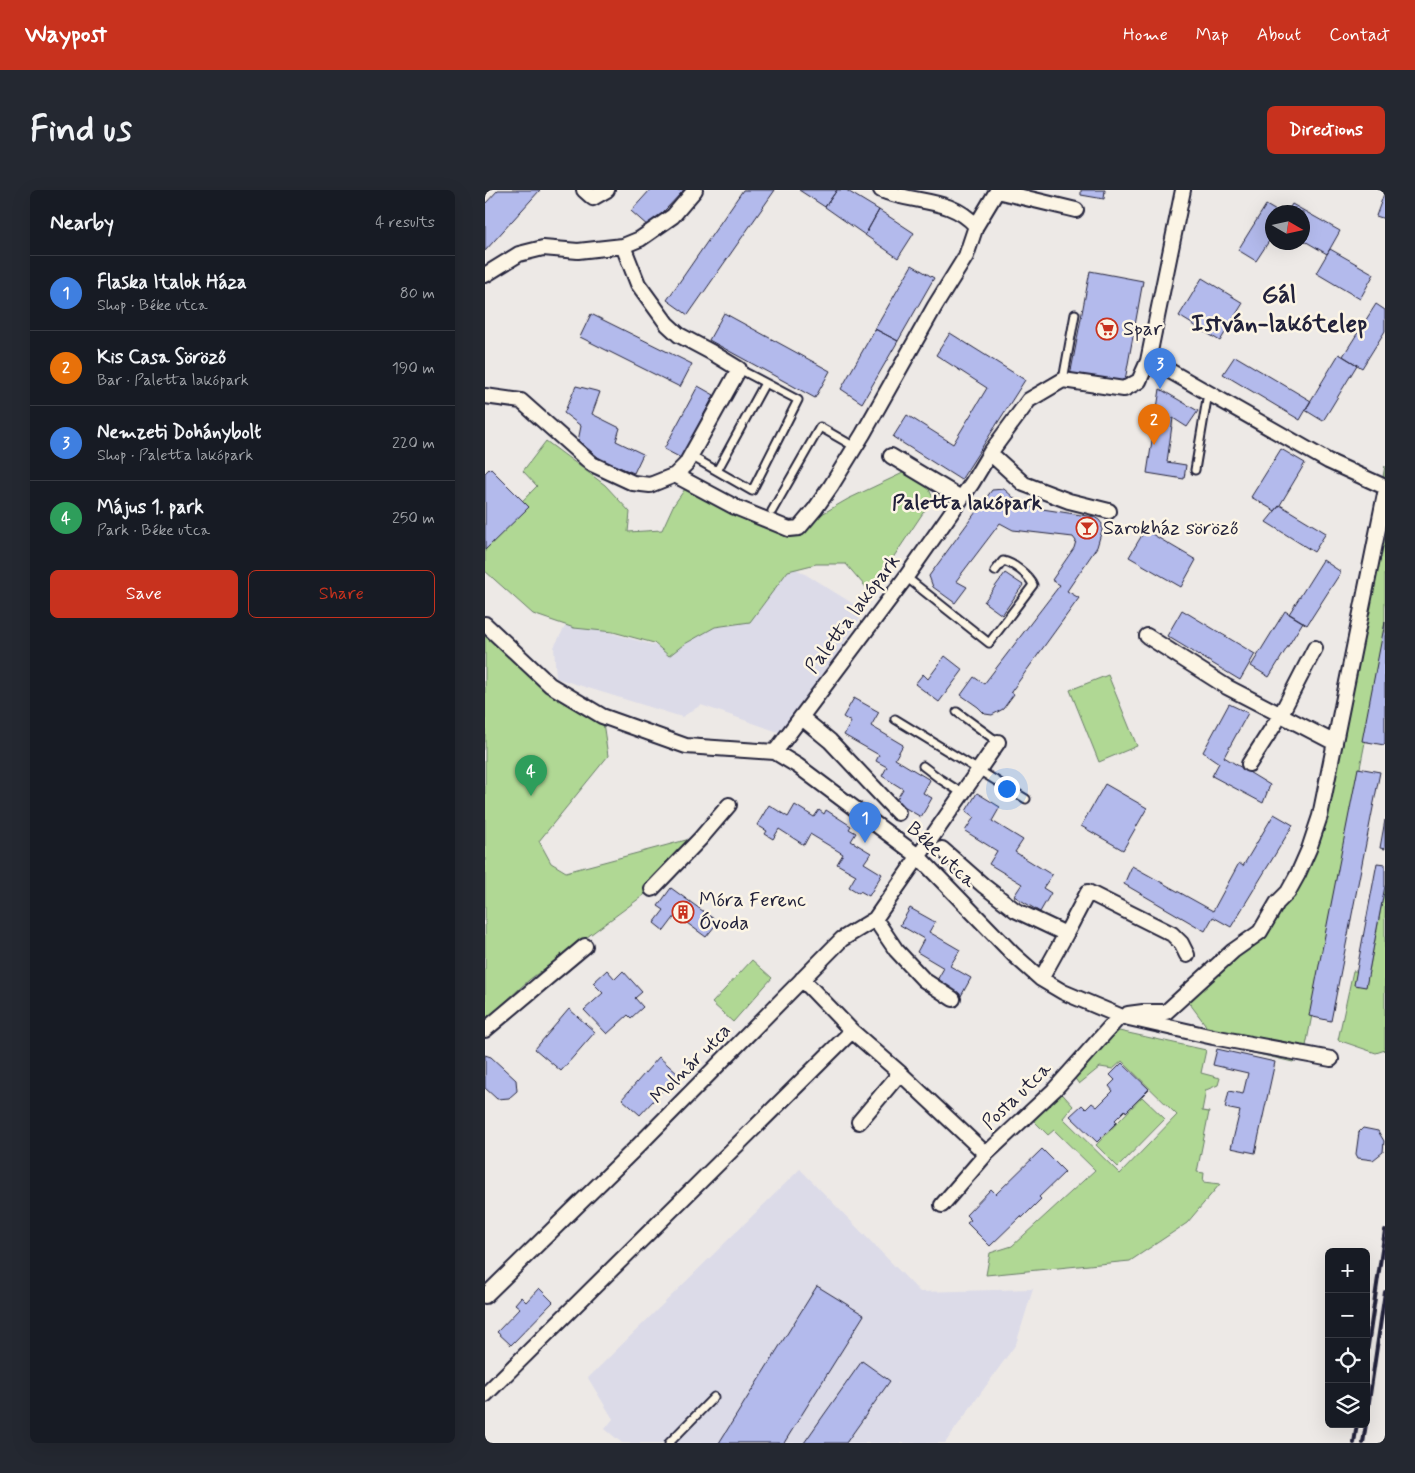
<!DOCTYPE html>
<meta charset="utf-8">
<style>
body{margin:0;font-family:Mynerve,sans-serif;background:#242831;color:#f1f3f6}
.controls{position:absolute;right:15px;bottom:15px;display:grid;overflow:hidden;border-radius:8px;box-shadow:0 5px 20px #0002}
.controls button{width:45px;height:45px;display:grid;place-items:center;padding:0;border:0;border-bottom:1px solid #363941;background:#171b24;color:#f1f3f6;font:25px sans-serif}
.compass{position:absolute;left:780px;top:15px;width:45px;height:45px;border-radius:50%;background:#171b24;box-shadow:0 5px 20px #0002;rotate:99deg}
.you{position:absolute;left:521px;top:598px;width:18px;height:18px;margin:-12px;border:4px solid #fff;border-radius:50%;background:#1a73e8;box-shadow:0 0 0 8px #1a73e833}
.badge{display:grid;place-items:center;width:32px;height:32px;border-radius:50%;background:#c8321e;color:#fff;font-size:16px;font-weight:700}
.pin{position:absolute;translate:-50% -41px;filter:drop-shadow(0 1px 2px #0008)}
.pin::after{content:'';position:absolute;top:26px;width:18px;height:15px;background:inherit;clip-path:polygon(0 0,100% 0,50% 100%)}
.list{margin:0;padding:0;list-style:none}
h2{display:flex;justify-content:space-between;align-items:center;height:65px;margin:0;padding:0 20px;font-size:21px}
h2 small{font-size:16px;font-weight:400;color:#9ea1a6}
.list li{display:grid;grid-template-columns:32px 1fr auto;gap:15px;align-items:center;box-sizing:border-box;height:75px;padding:0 20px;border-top:1px solid #363941}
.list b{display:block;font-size:19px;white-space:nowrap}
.list p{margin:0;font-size:16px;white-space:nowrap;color:#9ea1a6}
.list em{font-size:16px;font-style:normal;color:#9ea1a6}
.actions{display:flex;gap:10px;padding:15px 20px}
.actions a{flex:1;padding:11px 0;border:1px solid #c8321e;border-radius:8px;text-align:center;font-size:18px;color:#c8321e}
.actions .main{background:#c8321e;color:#fff}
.icon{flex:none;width:28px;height:28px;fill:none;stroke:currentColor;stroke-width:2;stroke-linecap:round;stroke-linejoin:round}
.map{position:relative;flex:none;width:900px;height:1253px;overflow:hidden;border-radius:8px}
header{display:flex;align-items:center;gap:30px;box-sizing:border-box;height:70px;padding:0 25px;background:#c8321e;color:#fff}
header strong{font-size:24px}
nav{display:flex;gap:28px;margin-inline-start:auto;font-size:18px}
.intro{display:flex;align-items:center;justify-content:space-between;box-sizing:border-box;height:120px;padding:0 30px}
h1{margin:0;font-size:35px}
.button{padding:12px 22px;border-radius:8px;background:#c8321e;color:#fff;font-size:18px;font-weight:700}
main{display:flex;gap:30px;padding:0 30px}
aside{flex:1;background:#171b24;border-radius:8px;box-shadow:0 5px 20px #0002}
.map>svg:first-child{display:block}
.built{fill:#dcdbe8}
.green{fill:#b0d894;stroke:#697d68}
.building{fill:#b3baec;stroke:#22223b}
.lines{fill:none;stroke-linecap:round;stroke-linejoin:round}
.lane-casing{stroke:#22223b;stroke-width:11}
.street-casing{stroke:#22223b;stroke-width:18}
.lane{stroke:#fcf5e5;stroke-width:7}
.street{stroke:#fcf5e5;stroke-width:14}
.rail{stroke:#22223b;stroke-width:4}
.labels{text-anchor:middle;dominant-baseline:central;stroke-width:5;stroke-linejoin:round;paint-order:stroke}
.poi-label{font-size:20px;fill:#22223b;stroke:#fcf5e5;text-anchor:start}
.street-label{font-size:20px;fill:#22223b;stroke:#fcf5e5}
.neighbourhood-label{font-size:21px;font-weight:bold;fill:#22223b;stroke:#fcf5e5}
.district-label{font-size:25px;font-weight:bold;fill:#22223b;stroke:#fcf5e5}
</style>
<header>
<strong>Waypost</strong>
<nav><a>Home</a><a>Map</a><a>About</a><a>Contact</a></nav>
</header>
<div class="intro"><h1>Find us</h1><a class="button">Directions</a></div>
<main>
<aside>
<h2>Nearby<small>4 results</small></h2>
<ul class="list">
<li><span class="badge" style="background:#3f7fe0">1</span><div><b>Flaska Italok Háza</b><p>Shop · Béke utca</p></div><em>80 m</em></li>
<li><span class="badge" style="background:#e8710a">2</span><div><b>Kis Casa Söröző</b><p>Bar · Paletta lakópark</p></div><em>190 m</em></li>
<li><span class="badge" style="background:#3f7fe0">3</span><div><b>Nemzeti Dohánybolt</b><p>Shop · Paletta lakópark</p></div><em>220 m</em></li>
<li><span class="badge" style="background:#2e9e5b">4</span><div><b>Május 1. park</b><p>Park · Béke utca</p></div><em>250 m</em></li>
</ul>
<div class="actions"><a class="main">Save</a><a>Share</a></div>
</aside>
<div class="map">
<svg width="900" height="1253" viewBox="0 0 900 1253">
<rect width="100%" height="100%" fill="#ede9e6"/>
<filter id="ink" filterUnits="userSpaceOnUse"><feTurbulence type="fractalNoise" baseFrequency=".02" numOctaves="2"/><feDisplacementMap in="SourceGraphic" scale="10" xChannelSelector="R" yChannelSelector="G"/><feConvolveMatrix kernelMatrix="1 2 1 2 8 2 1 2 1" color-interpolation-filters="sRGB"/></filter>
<g filter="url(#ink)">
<path class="built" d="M302 373 380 421 299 544 216 515 197 527 71 488 69 457 83 431 183 459Z
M315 979 435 1102 548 1099 531 1154 460 1253H137L120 1239 128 1229 103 1188Z"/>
<path class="green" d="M61 251 120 295 145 322 143 342 177 340 188 316 200 299 282 332H323L363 309 420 282 442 295 448 308 385 402 361 374H331L303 381 265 432 230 437 198 455 184 466 169 453 128 442 89 438 48 424 0 381V349L52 296 38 281Z
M900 276V449L821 856 808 872 729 854 723 844 720 834 699 806 748 761 792 713 835 625Z
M0 435 65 495 117 526 123 566 54 651 66 673 81 682 220 645 167 699 44 790 0 830Z
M623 485 652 556 614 572 585 500Z
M900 697V860L891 863 853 850 868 781H884Z
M267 770 287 788 248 832 227 813Z
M634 841 721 860 716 883 735 888 733 895 721 900 717 921 724 922 712 982 719 983 718 992 735 994 702 1033 645 1071 501 1085 505 1063 527 1056 610 980 569 940 563 945 543 925 572 898 588 916 578 928 635 984 692 925 637 871 628 879 615 877 594 894 585 882Z
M657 907 680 929 633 977 611 955Z"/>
<path class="building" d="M13 0H55L0 61V14Z
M165 0H199L164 37 146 21Z
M258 0H290L203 125 182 110Z
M314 0H352L340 17Z
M352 0H361L394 20 380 45 340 17Z
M596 0H620L619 9 596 5Z
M900 1V29L891 26Z
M807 14 855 41 842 64 818 50V22H802Z
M781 15 793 22H788V45L771 71 753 60Z
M394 20 429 43 413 68 380 45Z
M845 59 889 84 875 109 831 83Z
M427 75 449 88 413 151 390 139Z
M605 81 658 91 639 196 585 186Z
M717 88 758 113 735 151 694 126Z
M891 114 900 120V141L877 178 858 166Z
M239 123 345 181 330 208 224 150Z
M106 124 207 174 195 197 95 147Z
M390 139 413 151 377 213 356 199Z
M465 143 540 190 476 290 408 247 422 225 468 254 502 198 451 165Z
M854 164 872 175 838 231 820 220Z
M750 166 826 211 815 230 738 184Z
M91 196 115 202 107 224 135 238 131 251 158 264 149 283 118 271 93 251 96 236 79 223Z
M213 196 229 205 196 268 179 259Z
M675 199 713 221 702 237 688 228 682 272 701 275 699 289 662 283Z
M796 259 820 273 795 315 790 321 766 307Z
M5 278 44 317 0 360V283Z
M519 299 538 316 609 327 614 330 617 334V340L612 357 582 401 594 408 526 502 529 504 518 519 507 525 500 524 493 517 476 505 489 487 499 494 575 395 567 390 589 358 591 351 588 347 528 340 515 333 471 391 482 397 470 413 448 397 444 386 507 300Z
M795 315 841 343 829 362 781 332Z
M660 340 711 370 696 397 644 367Z
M838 370 856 382 822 435 804 424Z
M520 383 538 395 517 425 499 412Z
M697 420 770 464 755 490 682 446Z
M800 421 818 432 784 487 766 476Z
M900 432V552L899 555 877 551Z
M460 466 478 480 454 512 430 494 438 484 443 489Z
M369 508 394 522 386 536 418 555 410 569 445 590 438 603 447 608 436 627 410 612 418 599 397 586 402 577 391 571 394 565 359 545 366 532 358 527Z
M744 514 763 523 739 567 785 595 778 613 727 586 734 573 718 562Z
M873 578 895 582 846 831 824 826Z
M620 594 662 618 638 660 596 636Z
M492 603 515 617 507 631 538 650 530 662 567 685 558 698 566 703 555 722 529 706 537 694 504 674 512 661 480 641 489 627 481 621Z
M284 615 303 627 310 615 329 627 334 620 339 624 341 620 366 636 364 639 371 643 366 651 386 663 379 673 397 684 384 706 375 701 374 703 364 697 371 685 352 674 358 664 325 644 319 655 294 639 288 649 280 644 282 641 272 635Z
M789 624 808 635 746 737 728 727 720 741 639 694 647 676 728 721 754 673 758 676Z
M900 630V659L895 658Z
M892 673 900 674V696L881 797 869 795Z
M186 698 233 732 221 747 191 725 179 741 169 733 179 720 173 716Z
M425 718 450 732 444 742 475 760 465 776 486 788 476 806 451 792 459 778 432 762 439 749 415 735Z
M122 780 130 789 138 781 157 802 150 808 158 817 146 828 143 825 122 844 99 820 118 803 108 793Z
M84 819 110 842 76 881 50 859Z
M732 859 790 872 770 963 746 958 755 921 740 918 744 901 758 904 763 883 728 875Z
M0 865 6 867 31 890 32 901 24 908 12 909 0 898Z
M174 867 193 884 155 925 137 909Z
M637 873 664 899 641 922 640 920 630 930 632 932 612 952 585 926 597 915 601 919 607 913 612 917 628 901 624 896 630 890 625 885Z
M878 938 893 941 899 951 898 962 888 970 873 968 871 964 874 942Z
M557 959 580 982 554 1007 556 1009 537 1028 536 1026 505 1056 482 1033 486 1030 481 1025 506 999 511 1004Z
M332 1096 379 1125 299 1253H234Z
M54 1098 68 1112 26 1155 12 1142 35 1118 30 1114 36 1107 41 1112Z
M377 1171 405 1191 361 1253H319Z"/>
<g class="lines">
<g class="lane-casing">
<path id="lane" d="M578 190 590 124
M206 266 267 301 313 210 254 179
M710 280 723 203
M232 281 280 193
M287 321 335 237 370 257
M421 387 504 453 548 395C544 385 528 373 518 371L510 381
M472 522 513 552
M410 529 541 609
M438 576 455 589 477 603
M184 1253 229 1207"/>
</g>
<g class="street-casing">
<path id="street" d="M99 0 108 8 122 0
M491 36 512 1 591 20
M0 85 34 64 58 58 93 61 138 56 155 49 188 26 210 0
M663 171 676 176 843 271 900 297
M0 206 36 211 107 274 148 293 165 295 190 285 201 274 254 179 226 162 194 145 182 134 153 94 138 56
M505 263 539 294 584 311 624 321
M406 266 476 308
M190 285 250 317 304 339 314 338 330 319 346 296 378 244 450 116 481 66 491 36C466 7 429 14 396 0
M0 434 65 495 117 526 201 556 290 562 313 576 433 666 529 765 556 789 578 802 635 826 728 847 846 869
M662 446 742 497 850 553
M316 527 345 551 413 623
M290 562 421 387 487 293 505 263 544 210 578 190 639 199 654 191 663 171 698 0
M764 574 795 526 830 458
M457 659 499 696 530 720 581 744 556 789
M167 699 215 649 244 615
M390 729 411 760 439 790 468 809
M581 744 603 702 687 744 696 753 702 765
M317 789 367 841 415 883 501 964
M643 824 658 822H681L748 761 775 742 792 713 803 702 813 684 824 659 835 626 900 304
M0 840 100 756
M374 932 415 883
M457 1015 501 964 569 900 635 826
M0 1106 154 955 357 749 390 729 513 552
M0 1205 367 841"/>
</g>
<use href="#lane" class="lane"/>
<use href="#street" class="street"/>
<path class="rail" d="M881 1169 900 1040
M881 1232 900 1102
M869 1253 872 1234
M878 1253 881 1234"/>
</g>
</g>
<defs>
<g id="supermarket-ring" transform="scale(1.125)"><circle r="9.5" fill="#fcf5e5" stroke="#c8321e" stroke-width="1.5"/><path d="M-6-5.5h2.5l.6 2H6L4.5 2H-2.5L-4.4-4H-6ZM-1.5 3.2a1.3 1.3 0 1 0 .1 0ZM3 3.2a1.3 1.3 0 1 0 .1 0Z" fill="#c8321e"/></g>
<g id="bar-ring" transform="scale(1.125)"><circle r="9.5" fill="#fcf5e5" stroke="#c8321e" stroke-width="1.5"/><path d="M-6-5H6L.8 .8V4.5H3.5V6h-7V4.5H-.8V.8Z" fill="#c8321e"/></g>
<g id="building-ring" transform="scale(1.125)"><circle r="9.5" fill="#fcf5e5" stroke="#c8321e" stroke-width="1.5"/><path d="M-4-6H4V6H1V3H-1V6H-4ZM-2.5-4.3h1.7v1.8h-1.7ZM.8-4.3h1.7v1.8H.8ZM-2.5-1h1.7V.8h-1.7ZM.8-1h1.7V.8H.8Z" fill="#c8321e"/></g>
</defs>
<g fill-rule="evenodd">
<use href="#supermarket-ring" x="622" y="139"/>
<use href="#bar-ring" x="602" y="338"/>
<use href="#building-ring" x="198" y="722"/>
</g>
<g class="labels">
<g class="poi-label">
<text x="638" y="139">Spar</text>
<text x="618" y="338">Sarokház söröző</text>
<text x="214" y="710">Móra Ferenc<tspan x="214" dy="23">Óvoda</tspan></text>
</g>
<g class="street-label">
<text transform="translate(368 424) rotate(-53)">Paletta lakópark</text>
<text transform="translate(456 665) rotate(43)">Béke utca</text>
<text transform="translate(206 874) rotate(-45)">Molnár utca</text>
<text transform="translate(532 906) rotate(-44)">Posta utca</text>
</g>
<g class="neighbourhood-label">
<text x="482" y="313">Paletta lakópark</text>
</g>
<g class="district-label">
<text x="794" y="105">Gál<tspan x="794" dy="29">István-lakótelep</tspan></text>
</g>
</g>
</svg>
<div class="controls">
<button>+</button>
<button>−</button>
<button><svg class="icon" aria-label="locate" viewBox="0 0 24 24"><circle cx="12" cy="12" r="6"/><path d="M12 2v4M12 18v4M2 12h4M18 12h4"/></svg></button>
<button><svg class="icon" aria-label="layers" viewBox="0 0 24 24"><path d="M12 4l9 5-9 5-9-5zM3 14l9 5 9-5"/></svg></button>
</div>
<svg class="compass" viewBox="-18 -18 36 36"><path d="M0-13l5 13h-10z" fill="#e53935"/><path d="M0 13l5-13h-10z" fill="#9ea1a6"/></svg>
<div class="you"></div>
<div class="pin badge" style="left:380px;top:653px;background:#3f7fe0">1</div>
<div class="pin badge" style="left:669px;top:255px;background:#e8710a">2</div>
<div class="pin badge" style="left:675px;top:199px;background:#3f7fe0">3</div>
<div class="pin badge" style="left:46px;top:606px;background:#2e9e5b">4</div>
</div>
</main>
